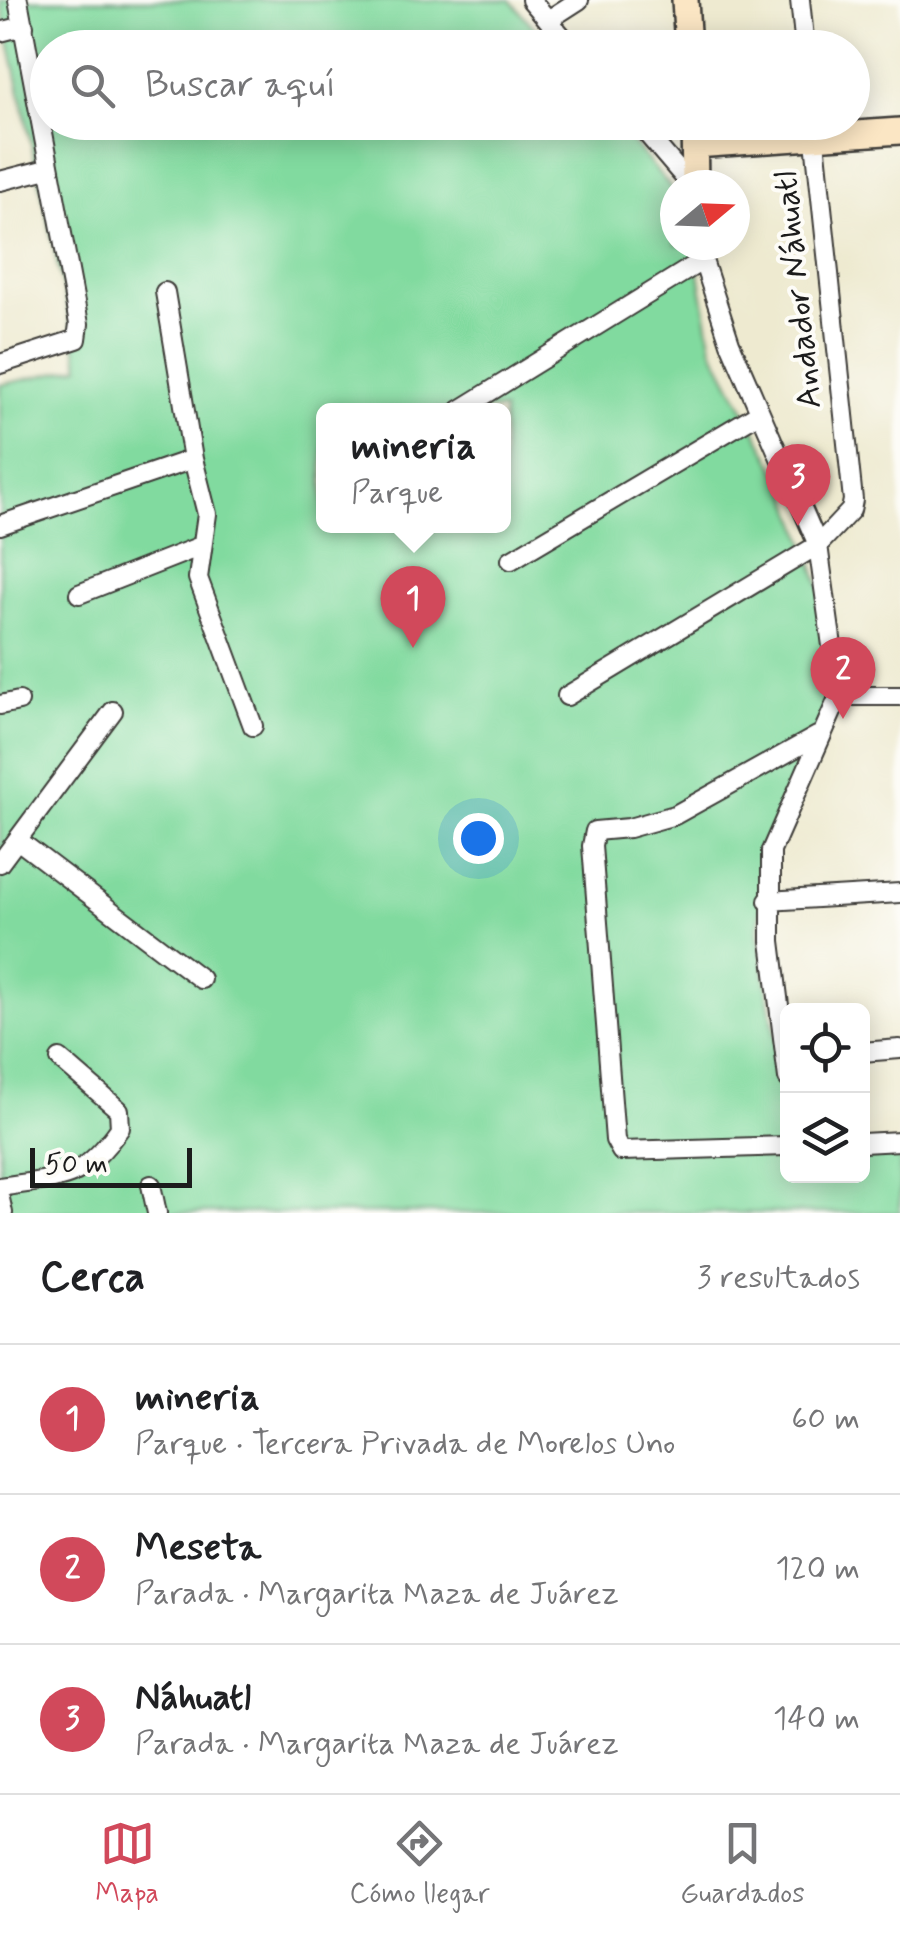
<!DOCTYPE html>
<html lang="es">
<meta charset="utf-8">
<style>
body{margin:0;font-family:Mynerve,sans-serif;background:#f6f6f6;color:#202124}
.controls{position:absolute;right:30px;bottom:30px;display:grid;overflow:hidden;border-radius:15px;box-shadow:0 5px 25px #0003}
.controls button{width:90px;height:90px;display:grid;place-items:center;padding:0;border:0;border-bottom:2px solid #e0e0e0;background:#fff;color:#202124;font:50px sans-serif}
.compass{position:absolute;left:660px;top:170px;width:90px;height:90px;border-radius:50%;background:#fff;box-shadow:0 5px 25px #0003;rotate:71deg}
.scale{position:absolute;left:30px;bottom:25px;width:162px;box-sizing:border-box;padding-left:10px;border:5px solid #1c1c1c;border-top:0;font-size:28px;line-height:35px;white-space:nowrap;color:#1c1c1c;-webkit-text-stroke:8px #fdfcf7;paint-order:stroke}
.you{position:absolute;left:478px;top:838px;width:35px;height:35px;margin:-25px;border:8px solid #fff;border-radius:50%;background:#1a73e8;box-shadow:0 0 0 15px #1a73e833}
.badge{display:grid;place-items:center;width:65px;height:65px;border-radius:50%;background:#d1495b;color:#fff;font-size:32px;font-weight:700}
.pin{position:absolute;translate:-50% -82px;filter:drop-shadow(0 2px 5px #0008)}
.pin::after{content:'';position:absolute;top:52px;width:35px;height:30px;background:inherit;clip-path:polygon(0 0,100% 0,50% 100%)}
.popup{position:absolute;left:316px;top:403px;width:195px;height:130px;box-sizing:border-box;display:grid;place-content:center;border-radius:15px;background:#fff;filter:drop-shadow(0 2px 8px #0005);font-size:32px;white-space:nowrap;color:#757577}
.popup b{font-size:38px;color:#202124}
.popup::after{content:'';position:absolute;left:50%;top:100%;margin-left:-20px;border:20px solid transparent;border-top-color:#fff}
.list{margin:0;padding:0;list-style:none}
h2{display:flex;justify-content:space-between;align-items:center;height:130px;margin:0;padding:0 40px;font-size:42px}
h2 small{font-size:32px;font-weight:400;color:#757577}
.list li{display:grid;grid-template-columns:65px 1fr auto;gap:30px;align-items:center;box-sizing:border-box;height:150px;padding:0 40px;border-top:2px solid #e0e0e0}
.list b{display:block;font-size:38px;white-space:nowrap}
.list p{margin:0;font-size:32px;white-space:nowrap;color:#757577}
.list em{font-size:32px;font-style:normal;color:#757577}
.icon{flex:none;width:55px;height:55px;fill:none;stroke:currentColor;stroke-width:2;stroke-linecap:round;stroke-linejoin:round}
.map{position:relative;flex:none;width:900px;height:1213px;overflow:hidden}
.search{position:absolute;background:#fff;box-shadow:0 5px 25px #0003;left:30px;right:30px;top:30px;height:110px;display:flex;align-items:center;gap:25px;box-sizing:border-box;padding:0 35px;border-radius:55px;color:#757577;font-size:38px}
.sheet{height:580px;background:#fff}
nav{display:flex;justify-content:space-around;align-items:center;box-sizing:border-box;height:140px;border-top:2px solid #e0e0e0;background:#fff;font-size:28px;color:#757577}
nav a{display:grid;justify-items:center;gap:5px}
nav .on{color:#d1495b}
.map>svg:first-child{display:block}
.green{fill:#81da9f;stroke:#4e7b5e;stroke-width:2.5;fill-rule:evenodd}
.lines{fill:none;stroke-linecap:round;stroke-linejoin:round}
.street-casing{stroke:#3c3b37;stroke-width:22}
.secondary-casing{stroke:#3c3b37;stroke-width:30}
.street{stroke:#fff;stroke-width:18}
.secondary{stroke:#fbe6c4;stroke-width:25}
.labels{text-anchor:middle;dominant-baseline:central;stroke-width:8;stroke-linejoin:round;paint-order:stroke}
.street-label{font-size:35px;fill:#1c1c1c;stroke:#fdfcf7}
</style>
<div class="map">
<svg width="900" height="1213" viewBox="0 0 900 1213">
<rect width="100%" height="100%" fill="#fdfcf7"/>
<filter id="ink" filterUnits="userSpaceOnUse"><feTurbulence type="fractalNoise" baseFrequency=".01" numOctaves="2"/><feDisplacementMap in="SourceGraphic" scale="20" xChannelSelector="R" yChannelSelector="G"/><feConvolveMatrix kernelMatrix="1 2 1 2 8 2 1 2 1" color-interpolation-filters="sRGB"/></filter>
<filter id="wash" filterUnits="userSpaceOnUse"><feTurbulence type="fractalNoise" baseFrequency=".0048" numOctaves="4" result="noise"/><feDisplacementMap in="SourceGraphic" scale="40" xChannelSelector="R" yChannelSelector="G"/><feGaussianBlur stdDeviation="2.25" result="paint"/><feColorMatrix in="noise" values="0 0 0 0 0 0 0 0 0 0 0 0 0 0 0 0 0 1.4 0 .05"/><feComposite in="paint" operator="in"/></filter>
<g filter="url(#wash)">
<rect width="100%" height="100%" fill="#eeead0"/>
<path class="green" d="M0 0H510L551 47 48 48V122L615 123 675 192V245H694L712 348 787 490 823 595 831 701 769 842 758 932 787 1107 788 1176H862L863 1152 900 1153V1213H5L0 1196V385L80 367ZM323 410H503V526H323Z"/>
</g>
<g filter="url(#ink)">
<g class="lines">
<g class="street-casing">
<path id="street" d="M531 0 572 48
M800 0 805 48
M548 20 579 0
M0 32 24 26
M637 122 691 185
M0 181 47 169
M698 245 730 343 818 545 839 696 771 851V941L788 1078
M165 292 193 459 207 514 198 578 253 726
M0 364 77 339 79 324 18 0
M460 410 700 262
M0 525 193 459
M511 560 759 413
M79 594 201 546
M567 696 818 545 851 510 853 500 813 122
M839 696H900
M0 705 19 701
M19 841 201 979
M0 863 113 711
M768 901 900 893
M862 1052 900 1049
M862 1143 900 1141
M788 1146 621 1151 615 1140 592 846 595 831 629 828 675 815 817 736
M151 1185 157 1213
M0 1187C63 1177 81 1183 120 1128L119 1110 60 1059
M0 1199 3 1213"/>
</g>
<g class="secondary-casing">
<path id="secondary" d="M685 0 688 48
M694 122 695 185
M695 145 900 131"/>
</g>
<use href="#street" class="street"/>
<use href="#secondary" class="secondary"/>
</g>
</g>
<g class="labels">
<g class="street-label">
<text transform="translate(798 290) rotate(-96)">Andador Náhuatl</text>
</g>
</g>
</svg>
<div class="controls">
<button><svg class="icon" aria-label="locate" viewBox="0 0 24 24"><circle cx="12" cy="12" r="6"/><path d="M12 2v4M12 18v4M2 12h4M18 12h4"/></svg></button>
<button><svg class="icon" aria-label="layers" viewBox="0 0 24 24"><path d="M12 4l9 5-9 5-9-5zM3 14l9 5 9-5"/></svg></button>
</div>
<svg class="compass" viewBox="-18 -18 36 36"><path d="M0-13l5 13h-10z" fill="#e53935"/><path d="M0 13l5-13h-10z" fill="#757577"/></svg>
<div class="scale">50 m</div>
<div class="you"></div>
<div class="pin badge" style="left:413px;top:648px">1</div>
<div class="popup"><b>mineria</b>Parque</div>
<div class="pin badge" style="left:843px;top:719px">2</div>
<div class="pin badge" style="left:798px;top:526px">3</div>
<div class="search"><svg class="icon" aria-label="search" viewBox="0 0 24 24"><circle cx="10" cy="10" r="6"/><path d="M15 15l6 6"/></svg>Buscar aquí</div>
</div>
<section class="sheet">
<h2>Cerca<small>3 resultados</small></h2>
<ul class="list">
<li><span class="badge">1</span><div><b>mineria</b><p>Parque · Tercera Privada de Morelos Uno</p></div><em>60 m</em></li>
<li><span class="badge">2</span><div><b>Meseta</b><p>Parada · Margarita Maza de Juárez</p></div><em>120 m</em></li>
<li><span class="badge">3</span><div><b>Náhuatl</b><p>Parada · Margarita Maza de Juárez</p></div><em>140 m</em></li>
</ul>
</section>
<nav>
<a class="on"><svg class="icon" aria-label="map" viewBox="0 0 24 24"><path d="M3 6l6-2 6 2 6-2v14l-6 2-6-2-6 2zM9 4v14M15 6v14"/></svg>Mapa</a>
<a><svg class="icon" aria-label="directions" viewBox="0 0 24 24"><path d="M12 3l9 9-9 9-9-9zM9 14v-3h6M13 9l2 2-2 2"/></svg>Cómo llegar</a>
<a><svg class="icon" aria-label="saved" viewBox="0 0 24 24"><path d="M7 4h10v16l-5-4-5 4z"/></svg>Guardados</a>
</nav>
